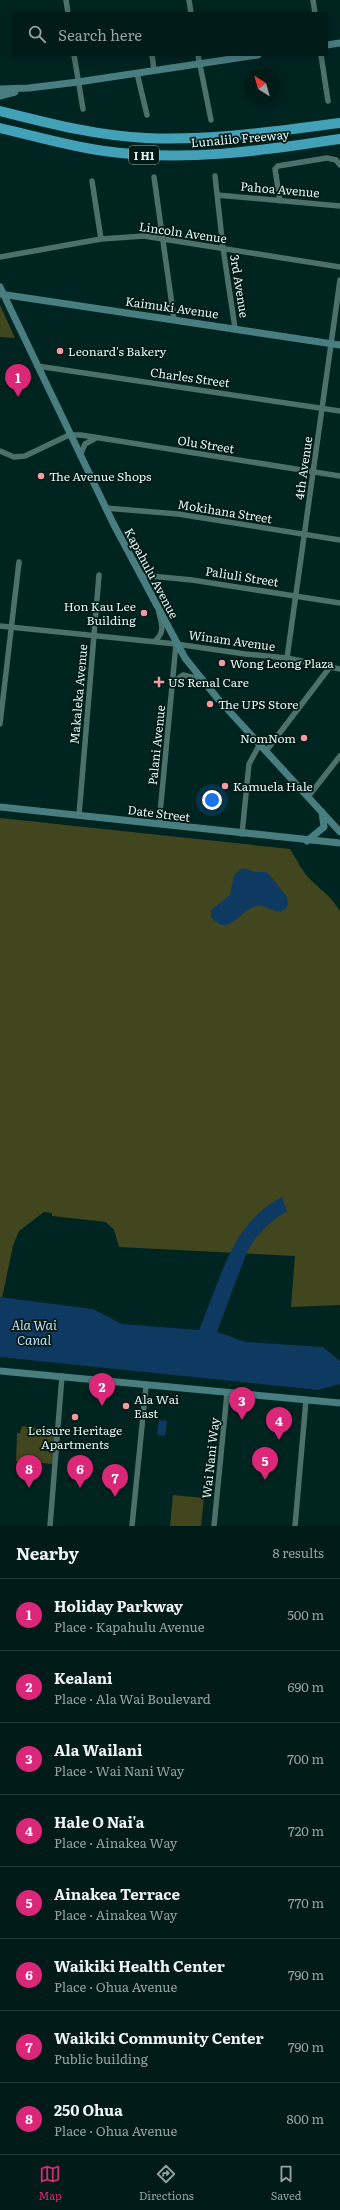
<!DOCTYPE html>
<meta charset="utf-8">
<style>
body{margin:0;font-family:Literata,serif;background:#0a2421;color:#f1f3f6}
.compass{position:absolute;left:244px;top:68px;width:36px;height:36px;border-radius:50%;background:#001b18;box-shadow:0 2px 10px #0003;rotate:323deg}
.you{position:absolute;left:212px;top:800px;width:14px;height:14px;margin:-10px;border:3px solid #fff;border-radius:50%;background:#1a73e8;box-shadow:0 0 0 6px #1a73e833}
.badge{display:grid;place-items:center;width:26px;height:26px;border-radius:50%;background:#db2777;color:#fff;font-size:13px;font-weight:700}
.pin{position:absolute;translate:-50% -33px;filter:drop-shadow(0 1px 2px #0008)}
.pin::after{content:'';position:absolute;top:21px;width:14px;height:12px;background:inherit;clip-path:polygon(0 0,100% 0,50% 100%)}
.list{margin:0;padding:0;list-style:none}
h2{display:flex;justify-content:space-between;align-items:center;height:52px;margin:0;padding:0 16px;font-size:17px}
h2 small{font-size:13px;font-weight:400;color:#95a1a2}
.list li{display:grid;grid-template-columns:26px 1fr auto;gap:12px;align-items:center;box-sizing:border-box;height:72px;padding:0 16px;border-top:1px solid #223937}
.list b{display:block;font-size:15px;white-space:nowrap}
.list p{margin:0;font-size:13px;white-space:nowrap;color:#95a1a2}
.list em{font-size:13px;font-style:normal;color:#95a1a2}
.icon{flex:none;width:22px;height:22px;fill:none;stroke:currentColor;stroke-width:2;stroke-linecap:round;stroke-linejoin:round}
.map{position:relative;flex:none;width:340px;height:1526px;overflow:hidden}
.search{position:absolute;background:#001b18;box-shadow:0 2px 10px #0003;left:12px;right:12px;top:12px;height:44px;display:flex;align-items:center;gap:10px;box-sizing:border-box;padding:0 14px;border-radius:0px;color:#95a1a2;font-size:15px}
.sheet{height:628px;background:#001b18}
nav{display:flex;justify-content:space-around;align-items:center;box-sizing:border-box;height:56px;border-top:1px solid #223937;background:#001b18;font-size:11px;color:#95a1a2}
nav a{display:grid;justify-items:center;gap:2px}
nav .on{color:#db2777}
.map>svg:first-child{display:block}
.green{fill:#41461e}
.water{fill:#0e3961}
.lines{fill:none;stroke-linecap:round;stroke-linejoin:round}
.street{stroke:#4c706a;stroke-width:5.5}
.secondary{stroke:#497e81;stroke-width:7}
.highway{stroke:#42a0b7;stroke-width:10}
.poi-dot{fill:#f49aa3;stroke:#011a16;stroke-width:1.5}
.labels{text-anchor:middle;dominant-baseline:central;stroke-width:3.5;stroke-linejoin:round;paint-order:stroke}
.shield{fill:#011a16;stroke:#9eb3b0;stroke-width:1}
.shield-label{font-size:11px;font-weight:bold;fill:#e2f5f2}
.street-label{font-size:12px;fill:#e2f5f2;stroke:#011a16}
.poi-label{font-size:12px;fill:#e2f5f2;stroke:#011a16;text-anchor:start}
.water-label{font-size:13px;font-style:italic;fill:#c4dcf7;stroke:#011a16}
</style>
<div class="map">
<svg width="340" height="1526" viewBox="0 0 340 1526">
<rect width="100%" height="100%" fill="#002420"/>
<path class="green" d="M0 305 15 338 0 337Z
M0 818 290 849C297 860 303 873 312 881 324 893 330 895 340 911V1305L291 1307 295 1256 119 1247 114 1230 106 1222 52 1216V1213L44 1212 19 1231 13 1246 2 1298 0 1297Z
M22 1426 56 1430 53 1464 16 1461 17 1433H20Z
M173 1495 204 1498 201 1526H170Z"/>
<path class="water" d="M243 868 254 872H267L287 897 288 905C279 920 268 904 257 906 243 908 237 926 221 925L211 918V910L230 895 234 875Z
M282 1197 287 1211C270 1222 257 1233 247 1252L217 1332 246 1342 323 1347 340 1361V1384L318 1390 0 1357V1297L93 1309 122 1324 199 1330C220 1282 231 1222 282 1197Z
M159 1420 167 1421 165 1436 157 1435Z"/>
<g class="lines">
<path class="street" d="M66 0 68 13
M189 0 191 13
M313 0 315 13
M74 55 83 109
M152 55 154 70
M198 55 211 120
M321 55 328 101
M137 73 147 115
M215 176 223 248 235 328
M154 177 174 319
M92 181 101 239
M217 195 340 206
M280 201 275 169 278 166 327 158 336 160 340 165
M0 257 101 239 144 236 340 267
M37 366 340 411
M0 451 14 457 25 456 69 435H81L340 476
M80 456 85 444 96 438
M105 508 178 514 340 540
M140 575 192 580 340 603
M0 626 176 644 245 654 287 658 340 669
M155 641C165 632 162 625 159 613
M287 658 340 280
M174 682 183 675 201 679
M0 724 19 562
M266 751 330 667
M308 797 340 756
M79 815 99 575
M159 824 176 644
M242 834 249 764 260 744
M50 1526 62 1376
M132 1526 146 1386
M214 1526 227 1393
M295 1526 306 1400"/>
<path class="secondary" d="M327 45 340 43
M0 89 29 88 78 82 258 55
M0 96 15 92
M0 287 113 523 185 658 218 699 340 832
M0 294 340 345
M0 807 340 843
M307 841 324 827 322 812
M0 1371 340 1403"/>
<path class="highway" d="M0 111C48 123 97 136 146 138 212 141 276 131 340 123
M0 128C35 136 69 146 104 151 184 162 261 151 340 139"/>
</g>
<g class="poi-dot">
<circle cx="60" cy="351" r="4"/>
<circle cx="41" cy="476" r="4"/>
<circle cx="144" cy="613" r="4"/>
<circle cx="222" cy="663" r="4"/>
<path d="M157 676h4v4h4v4h-4v4h-4v-4h-4v-4h4z"/>
<circle cx="210" cy="704" r="4"/>
<circle cx="304" cy="738" r="4"/>
<circle cx="225" cy="786" r="4"/>
<circle cx="126" cy="1406" r="4"/>
<circle cx="75" cy="1417" r="4"/>
</g>
<g class="labels">
<rect class="shield" x="129" y="146" width="30" height="18" rx="3"/>
<g class="shield-label">
<text x="144" y="155">I H1</text>
</g>
<g class="street-label">
<text transform="translate(240 138) rotate(-5)">Lunalilo Freeway</text>
<text transform="translate(280 189) rotate(5)">Pahoa Avenue</text>
<text transform="translate(183 232) rotate(8)">Lincoln Avenue</text>
<text transform="translate(240 286) rotate(81)">3rd Avenue</text>
<text transform="translate(172 307) rotate(8)">Kaimuki Avenue</text>
<text transform="translate(190 377) rotate(8)">Charles Street</text>
<text transform="translate(206 444) rotate(9)">Olu Street</text>
<text transform="translate(303 468) rotate(-82)">4th Avenue</text>
<text transform="translate(225 511) rotate(9)">Mokihana Street</text>
<text transform="translate(152 573) rotate(62)">Kapahulu Avenue</text>
<text transform="translate(242 576) rotate(9)">Paliuli Street</text>
<text transform="translate(232 640) rotate(8)">Winam Avenue</text>
<text transform="translate(78 694) rotate(-85)">Makaleka Avenue</text>
<text transform="translate(156 745) rotate(-84)">Palani Avenue</text>
<text transform="translate(159 813) rotate(7)">Date Street</text>
<text transform="translate(210 1458) rotate(-84)">Wai Nani Way</text>
</g>
<g class="poi-label">
<text x="68" y="351">Leonard's Bakery</text>
<text x="49" y="476">The Avenue Shops</text>
<text x="136" y="606" text-anchor="end">Hon Kau Lee<tspan x="136" dy="14">Building</tspan></text>
<text x="230" y="663">Wong Leong Plaza</text>
<text x="168" y="682">US Renal Care</text>
<text x="218" y="704">The UPS Store</text>
<text x="296" y="738" text-anchor="end">NomNom</text>
<text x="233" y="786">Kamuela Hale</text>
<text x="134" y="1399">Ala Wai<tspan x="134" dy="14">East</tspan></text>
<text x="75" y="1430" text-anchor="middle">Leisure Heritage<tspan x="75" dy="14">Apartments</tspan></text>
</g>
<g class="water-label">
<text x="34" y="1324">Ala Wai<tspan x="34" dy="15">Canal</tspan></text>
</g>
</g>
</svg>
<svg class="compass" viewBox="-18 -18 36 36"><path d="M0-13l5 13h-10z" fill="#e53935"/><path d="M0 13l5-13h-10z" fill="#95a1a2"/></svg>
<div class="you"></div>
<div class="pin badge" style="left:18px;top:397px">1</div>
<div class="pin badge" style="left:102px;top:1406px">2</div>
<div class="pin badge" style="left:242px;top:1420px">3</div>
<div class="pin badge" style="left:279px;top:1440px">4</div>
<div class="pin badge" style="left:265px;top:1480px">5</div>
<div class="pin badge" style="left:80px;top:1488px">6</div>
<div class="pin badge" style="left:115px;top:1497px">7</div>
<div class="pin badge" style="left:29px;top:1488px">8</div>
<div class="search"><svg class="icon" aria-label="search" viewBox="0 0 24 24"><circle cx="10" cy="10" r="6"/><path d="M15 15l6 6"/></svg>Search here</div>
</div>
<section class="sheet">
<h2>Nearby<small>8 results</small></h2>
<ul class="list">
<li><span class="badge">1</span><div><b>Holiday Parkway</b><p>Place · Kapahulu Avenue</p></div><em>500 m</em></li>
<li><span class="badge">2</span><div><b>Kealani</b><p>Place · Ala Wai Boulevard</p></div><em>690 m</em></li>
<li><span class="badge">3</span><div><b>Ala Wailani</b><p>Place · Wai Nani Way</p></div><em>700 m</em></li>
<li><span class="badge">4</span><div><b>Hale O Nai'a</b><p>Place · Ainakea Way</p></div><em>720 m</em></li>
<li><span class="badge">5</span><div><b>Ainakea Terrace</b><p>Place · Ainakea Way</p></div><em>770 m</em></li>
<li><span class="badge">6</span><div><b>Waikiki Health Center</b><p>Place · Ohua Avenue</p></div><em>790 m</em></li>
<li><span class="badge">7</span><div><b>Waikiki Community Center</b><p>Public building</p></div><em>790 m</em></li>
<li><span class="badge">8</span><div><b>250 Ohua</b><p>Place · Ohua Avenue</p></div><em>800 m</em></li>
</ul>
</section>
<nav>
<a class="on"><svg class="icon" aria-label="map" viewBox="0 0 24 24"><path d="M3 6l6-2 6 2 6-2v14l-6 2-6-2-6 2zM9 4v14M15 6v14"/></svg>Map</a>
<a><svg class="icon" aria-label="directions" viewBox="0 0 24 24"><path d="M12 3l9 9-9 9-9-9zM9 14v-3h6M13 9l2 2-2 2"/></svg>Directions</a>
<a><svg class="icon" aria-label="saved" viewBox="0 0 24 24"><path d="M7 4h10v16l-5-4-5 4z"/></svg>Saved</a>
</nav>
